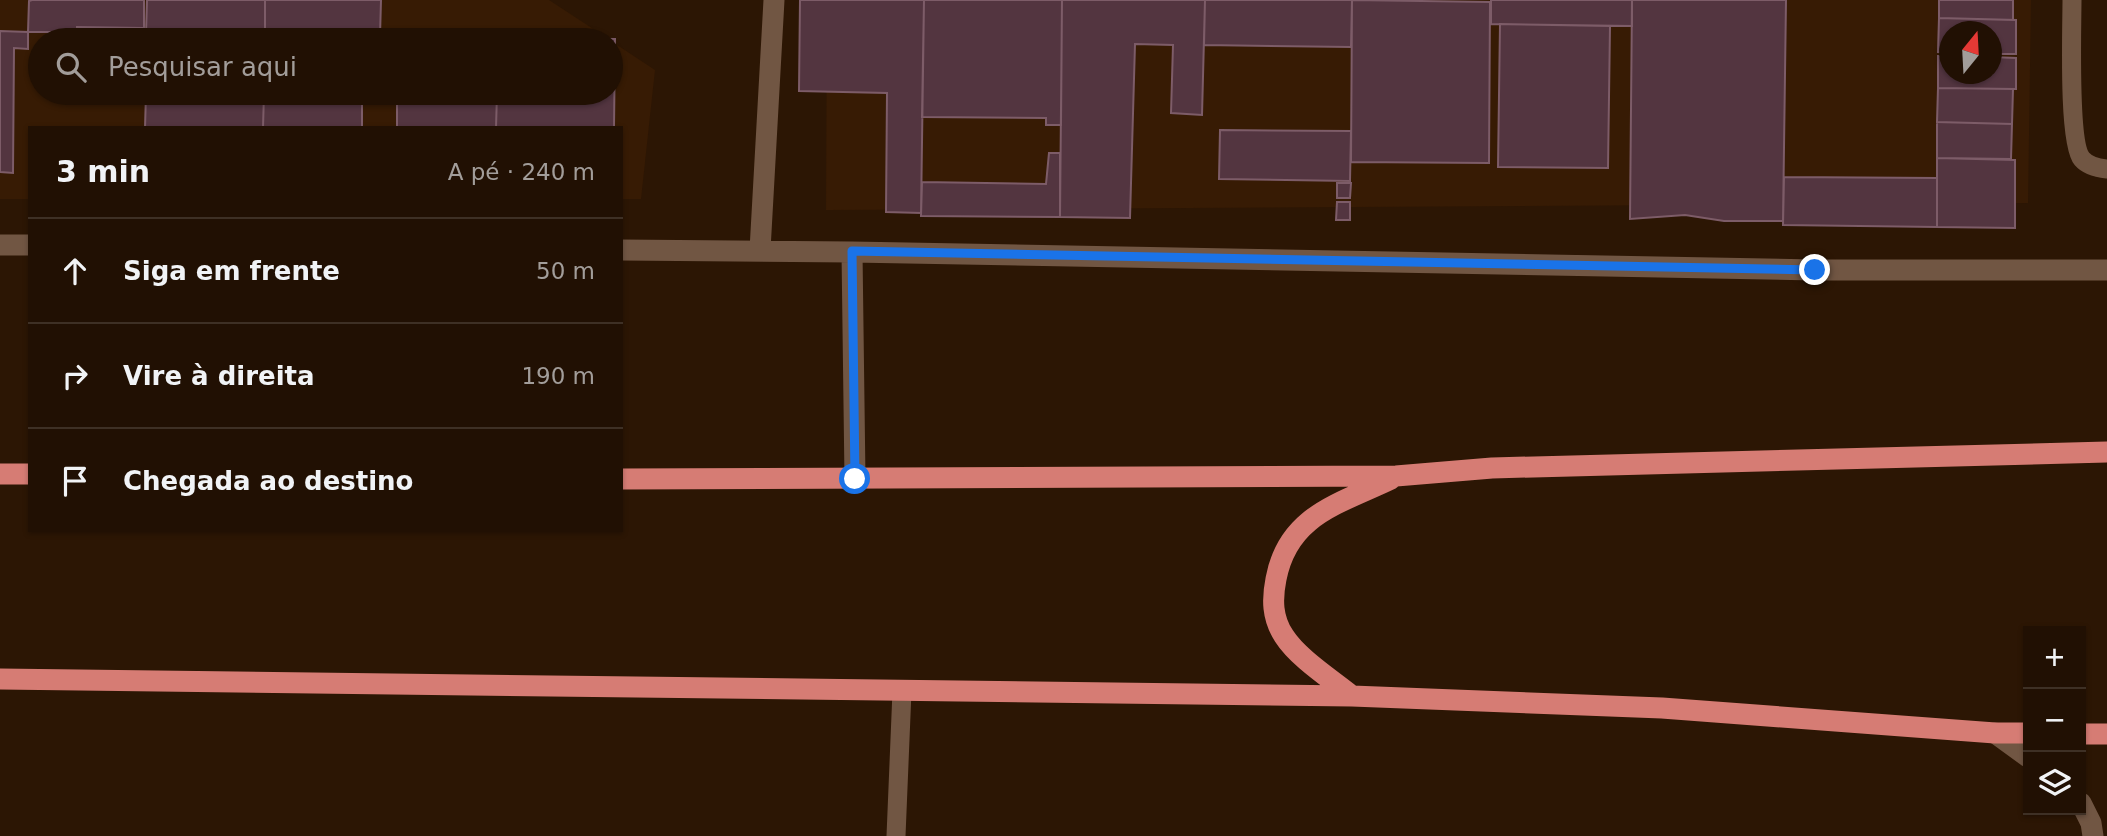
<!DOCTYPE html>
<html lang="pt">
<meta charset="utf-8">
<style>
body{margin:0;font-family:"DejaVu Sans",sans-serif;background:#29190d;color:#f1f3f6}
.controls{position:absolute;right:21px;bottom:21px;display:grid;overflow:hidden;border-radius:0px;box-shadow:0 2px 5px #0004}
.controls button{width:63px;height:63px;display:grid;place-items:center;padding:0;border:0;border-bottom:2px solid #3e3025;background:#211003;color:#f1f3f6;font:35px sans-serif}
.compass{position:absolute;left:1939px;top:21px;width:63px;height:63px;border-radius:50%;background:#211003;box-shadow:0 2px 5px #0004;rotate:18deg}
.stop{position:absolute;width:21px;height:21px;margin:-16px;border:5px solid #1a73e8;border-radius:50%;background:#fff}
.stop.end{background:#1a73e8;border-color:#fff;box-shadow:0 2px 7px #0008}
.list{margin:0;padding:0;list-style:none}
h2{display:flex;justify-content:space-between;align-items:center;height:91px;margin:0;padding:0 28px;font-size:30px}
h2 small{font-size:23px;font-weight:400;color:#a29d9a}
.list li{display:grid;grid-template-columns:46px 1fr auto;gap:21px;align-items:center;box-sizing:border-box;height:105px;padding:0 28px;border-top:2px solid #3e3025}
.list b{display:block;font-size:26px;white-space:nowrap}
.list em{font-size:23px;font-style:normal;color:#a29d9a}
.icon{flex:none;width:38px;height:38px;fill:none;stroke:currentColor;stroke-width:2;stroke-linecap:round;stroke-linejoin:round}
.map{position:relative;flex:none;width:2107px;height:836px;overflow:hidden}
.search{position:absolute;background:#211003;box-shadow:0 2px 5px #0004;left:28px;top:28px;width:595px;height:77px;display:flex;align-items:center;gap:18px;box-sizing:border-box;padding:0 24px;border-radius:38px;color:#a29d9a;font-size:26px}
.panel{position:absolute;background:#211003;box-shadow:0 2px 5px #0004;left:28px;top:126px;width:595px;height:406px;border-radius:0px}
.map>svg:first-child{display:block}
.built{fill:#371b04;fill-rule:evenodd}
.building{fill:#533540;stroke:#7d5c68;stroke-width:2}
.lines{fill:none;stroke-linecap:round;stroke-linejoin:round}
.lane{stroke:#715643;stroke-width:19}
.street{stroke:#715643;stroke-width:21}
.highway{stroke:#d67c74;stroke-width:21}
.route{stroke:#1a73e8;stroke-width:9}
</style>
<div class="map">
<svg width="2107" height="836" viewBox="0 0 2107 836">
<rect width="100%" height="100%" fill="#2c1604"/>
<path class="built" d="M0 0H549L610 40H40V93H611V41L655 70 641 199H621V128H30V199H0Z
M827 0H2031L2028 203 826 210ZM1950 32H1992V74H1950Z"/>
<path class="building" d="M32 0H144V28L77 27V32H28L29 1Z
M147 0H265V35L146 33Z
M265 0H381L380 36 265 35Z
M800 0H924L921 213 886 212 887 93 799 91Z
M924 0H1062L1061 125H1046V118L922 117Z
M1062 0H1205L1202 115 1171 113 1173 45 1135 44 1130 218 1060 217Z
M1205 0H1352L1351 47 1204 45Z
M1352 0 1490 2 1489 163 1351 162Z
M1491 0H1632V26L1491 24Z
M1632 0H1786L1783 221H1724L1685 215 1630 219Z
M1939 0H2013V20L1939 18Z
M1939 18 2016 20V54H1992V32H1950V53L1938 52Z
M1500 24 1610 26 1608 168 1498 167Z
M0 31 28 32V49L14 48 13 173 0 172Z
M96 33H141V40H96Z
M146 33 265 35 264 40H146Z
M497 38 615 39 614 128H496L497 93H611V40H497Z
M1938 56 1950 57V74H1992V57L2016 58V89L1938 88Z
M1938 88 2013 89 2012 124 1937 122Z
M146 93H264L263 128H145Z
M264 93H362V128H263Z
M397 93H497L496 128H397Z
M1937 122 2012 124 2011 159 1937 158Z
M1220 130 1351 131 1350 181 1219 179Z
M1049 153H1060V217L921 216 922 182 1046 184Z
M1937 158 2015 160V228L1937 227Z
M1784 177 1937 178V227L1783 225Z
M1337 183H1351L1350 198H1337Z
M1337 202H1350V220H1336Z"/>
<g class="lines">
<path class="lane" d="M2072 0C2072 27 2068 143 2082 159 2088 166 2098 168 2107 169
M896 836 902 691"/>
<path class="street" d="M0 245H30
M621 250 852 252 1815 270H2107
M760 250 774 0
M852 252 855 479
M1995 733 2028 757
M2081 803 2091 823 2093 836"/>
<path class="highway" d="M0 474H30
M621 479 1396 476 1492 468 2107 452
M0 679 1352 696 1662 708 1995 733H2028
M1352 696C1331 679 1298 658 1284 636 1272 618 1272 599 1276 579 1288 515 1339 504 1391 479
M2081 734H2107"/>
</g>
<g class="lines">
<path class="route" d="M855 479 852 251 1815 270"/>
</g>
</svg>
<div class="controls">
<button>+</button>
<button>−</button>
<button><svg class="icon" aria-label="layers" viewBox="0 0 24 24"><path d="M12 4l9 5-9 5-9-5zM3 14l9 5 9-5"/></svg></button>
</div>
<svg class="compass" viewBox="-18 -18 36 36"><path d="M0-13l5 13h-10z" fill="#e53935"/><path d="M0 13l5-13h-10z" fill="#a29d9a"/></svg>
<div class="stop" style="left:855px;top:479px"></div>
<div class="stop end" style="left:1815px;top:270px"></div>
<div class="search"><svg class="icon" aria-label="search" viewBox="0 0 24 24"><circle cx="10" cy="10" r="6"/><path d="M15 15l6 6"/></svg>Pesquisar aqui</div>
<section class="panel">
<h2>3 min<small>A pé · 240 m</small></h2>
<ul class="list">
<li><svg class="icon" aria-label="ahead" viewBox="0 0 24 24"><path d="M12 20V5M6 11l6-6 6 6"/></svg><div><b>Siga em frente</b></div><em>50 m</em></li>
<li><svg class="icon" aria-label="right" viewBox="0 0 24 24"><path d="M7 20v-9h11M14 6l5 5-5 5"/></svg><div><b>Vire à direita</b></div><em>190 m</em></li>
<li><svg class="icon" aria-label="arrive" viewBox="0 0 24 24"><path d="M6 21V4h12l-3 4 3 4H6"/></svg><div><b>Chegada ao destino</b></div></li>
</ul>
</section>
</div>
